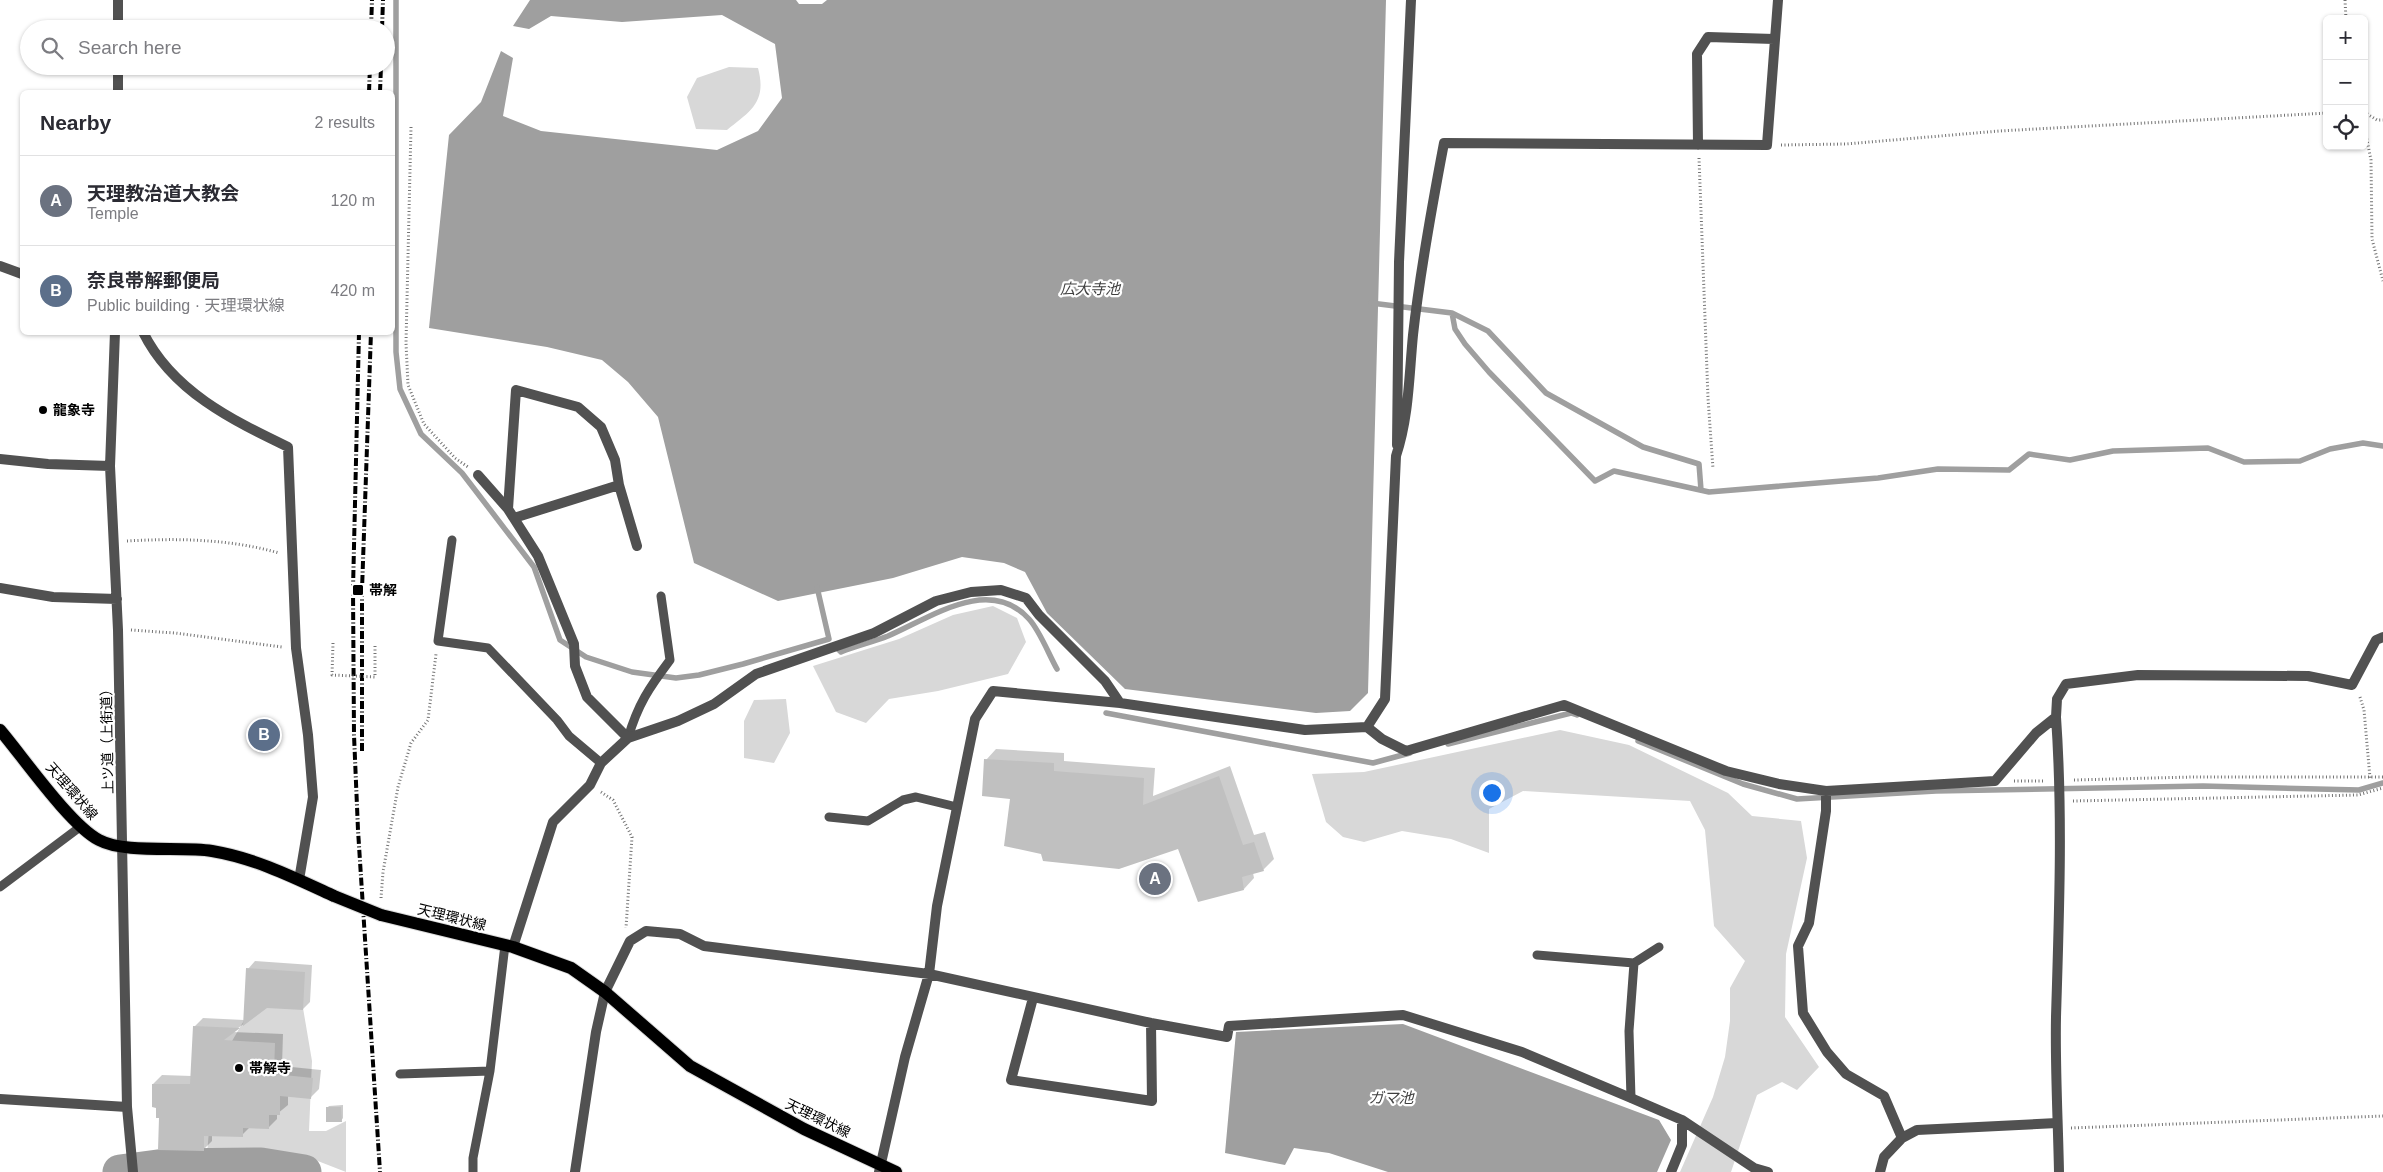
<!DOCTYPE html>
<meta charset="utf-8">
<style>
body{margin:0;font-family:Helvetica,"Noto Sans JP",sans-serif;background:#f7f7f7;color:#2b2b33}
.controls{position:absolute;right:15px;top:15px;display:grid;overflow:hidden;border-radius:8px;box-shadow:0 1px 4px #0004}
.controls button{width:45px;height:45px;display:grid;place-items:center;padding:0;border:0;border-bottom:1px solid #e1e1e2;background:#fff;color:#2b2b33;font:25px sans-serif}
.you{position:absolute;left:1491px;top:792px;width:18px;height:18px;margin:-12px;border:4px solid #fff;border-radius:50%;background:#1a73e8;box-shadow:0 0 0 8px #1a73e833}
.badge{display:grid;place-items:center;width:32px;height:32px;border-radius:50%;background:#000;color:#fff;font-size:16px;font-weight:700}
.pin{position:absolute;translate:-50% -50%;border:2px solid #fff;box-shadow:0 1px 5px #0006}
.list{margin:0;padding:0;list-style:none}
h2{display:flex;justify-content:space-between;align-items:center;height:65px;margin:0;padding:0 20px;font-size:21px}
h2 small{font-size:16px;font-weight:400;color:#7c7c81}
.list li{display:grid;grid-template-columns:32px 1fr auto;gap:15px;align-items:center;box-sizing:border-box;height:90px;padding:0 20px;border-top:1px solid #e1e1e2}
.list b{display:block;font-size:19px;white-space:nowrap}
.list p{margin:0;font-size:16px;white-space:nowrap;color:#7c7c81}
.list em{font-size:16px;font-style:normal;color:#7c7c81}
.icon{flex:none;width:28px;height:28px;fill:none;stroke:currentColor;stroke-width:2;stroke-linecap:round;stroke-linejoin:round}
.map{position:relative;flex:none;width:2383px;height:1172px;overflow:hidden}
.search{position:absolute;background:#fff;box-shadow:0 1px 4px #0004;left:20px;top:20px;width:375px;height:55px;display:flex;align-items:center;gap:12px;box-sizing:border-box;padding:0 18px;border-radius:28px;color:#7c7c81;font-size:19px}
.panel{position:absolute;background:#fff;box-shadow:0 1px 4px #0004;left:20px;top:90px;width:375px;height:245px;border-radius:8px}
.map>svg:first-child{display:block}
.green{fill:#d8d8d8}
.water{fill:#9f9f9f}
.shadow{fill:#0003}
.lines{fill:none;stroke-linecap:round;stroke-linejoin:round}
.stream{stroke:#9f9f9f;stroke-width:5.5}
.river{stroke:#9f9f9f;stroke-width:35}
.building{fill:#c0c0c0}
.primary-casing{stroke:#dbdbdb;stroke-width:14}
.path{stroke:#737373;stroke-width:3;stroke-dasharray:1 2.5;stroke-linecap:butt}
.lane{stroke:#515151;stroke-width:9}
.street{stroke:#515151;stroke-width:10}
.primary{stroke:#000;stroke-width:12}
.rail{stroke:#000;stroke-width:4;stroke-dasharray:8 2.5 1 2.5;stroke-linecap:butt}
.primary-bridge-casing{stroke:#dbdbdb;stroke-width:14;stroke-linecap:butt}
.path-bridge{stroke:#737373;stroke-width:3;stroke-dasharray:1 2.5;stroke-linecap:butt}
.primary-bridge{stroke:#000;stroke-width:12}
.poi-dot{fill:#000;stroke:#fff;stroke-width:2}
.labels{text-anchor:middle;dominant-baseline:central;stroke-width:4.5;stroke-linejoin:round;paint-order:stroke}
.poi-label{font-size:14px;font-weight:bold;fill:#000;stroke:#fff;text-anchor:start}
.street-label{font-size:14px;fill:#000;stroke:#fff}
.water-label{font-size:15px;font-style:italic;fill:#404040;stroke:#fff}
</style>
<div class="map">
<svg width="2383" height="1172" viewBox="0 0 2383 1172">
<rect width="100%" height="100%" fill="#fff"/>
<path class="green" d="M729 67 758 68C767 102 751 111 727 130L696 129 687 97 697 78Z
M993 606 1017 618 1026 642 1008 674 938 691 889 699 866 723 836 712 813 666 899 639 953 615Z
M786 699 790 733 774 763 744 758V721L754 700Z
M1560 730 1629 745 1728 793 1752 816 1801 821 1807 858 1786 954 1785 1017 1819 1067 1797 1090 1782 1082 1757 1095 1731 1172H1680L1713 1097 1725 1057 1730 1021V988L1745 961 1714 926 1705 830 1690 801 1523 791 1489 809V853L1451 839 1402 831 1364 842 1343 837 1326 822 1312 774 1364 772Z
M253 1005 303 1008 312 1061 309 1131H326L346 1121V1172L305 1156 207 1154 214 1072Z"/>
<path class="water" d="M530 0H796L799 4H822L827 0H1386L1368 693 1350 711 1316 713 1125 689 1047 613 1025 572 1004 563 962 557 893 578 778 601 694 563 658 417 628 382 602 360 547 347 429 328 449 135 481 102 501 51 513 58 503 116 541 131 717 150 758 131 782 98 775 44 722 15 622 22 551 16 529 29 513 26Z
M1403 1024 1659 1120 1671 1140 1657 1172H1388L1329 1153 1294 1148 1285 1165 1225 1153 1236 1032Z"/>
<path class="shadow" d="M996 749 1064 753V761L1155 768 1153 796 1230 766 1254 835 1265 832 1274 859 1263 870 1253 873 1254 878 1244 889 1179 848 1042 853 1012 798 986 760Z
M255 961 312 965 310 1002 303 1009 266 1007 233 1032 283 1034 282 1066 321 1070 319 1089 310 1098 288 1096V1105L277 1114V1119L268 1128 250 1127 242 1135H212V1141L203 1150 160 1117 153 1084 162 1075 192 1076 194 1027 203 1018 244 1020 248 969Z
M343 1105V1118L341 1121 327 1108 329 1106Z"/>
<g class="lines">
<path class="stream" d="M396 0V352L400 389 421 434 462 473 534 567 560 640 586 657 632 672 676 678 699 675 743 664 829 639 817 587
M1371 303 1452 313 1488 331 1546 393 1643 447 1699 464 1701 490
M1452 313 1455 329 1465 344 1489 372 1595 481 1614 471 1709 492 1878 478 1938 469 2009 470 2029 454 2070 460 2113 451 2208 448 2244 462 2300 461 2330 449 2363 443 2383 446
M835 646 841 652C856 646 873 642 888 636 930 618 989 575 1029 619 1040 631 1049 655 1057 669
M1106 713 1373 763 1410 753
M1638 741 1743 784 1797 799 1936 791 2203 786 2359 790 2383 783
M1448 744 1571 713 1577 715"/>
<path class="river" d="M120 1172 165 1166 261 1165 304 1172"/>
</g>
<path class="building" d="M984 759 1054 763V771L1144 778 1143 805 1219 776 1243 845 1254 842 1264 871 1242 877 1244 890 1198 902 1178 849 1119 869 1043 861 1041 854 1004 846 1010 799 982 796Z
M246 968 305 972 303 1010 267 1008 243 1026Z
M193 1026 240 1028 224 1040 275 1043 274 1074 313 1078 311 1099 280 1096V1115H269V1129L243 1128V1137L204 1136V1151L158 1150 159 1118H156V1108L152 1107V1084H190Z
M326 1107H341L342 1122H326Z"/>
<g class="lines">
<g class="primary-casing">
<path id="primary" d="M0 730C23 757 70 825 99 840 125 854 181 846 212 851 255 858 295 878 334 896
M381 915 513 947 571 968 605 992 690 1066 804 1129 896 1172"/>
</g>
<path class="path" d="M2345 0 2346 19
M2364 112 2377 120H2383
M2364 125 2371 160 2372 239 2383 281
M411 127 406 343 408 385 424 424 455 458 468 467
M1781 145 1846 144 1999 131 2327 113
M1699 158 1708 398 1713 469
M127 541C178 538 230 539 279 553
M131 630 175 633 282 647
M2360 697 2364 710 2370 778
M2074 780 2192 777H2383
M2014 781H2045
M601 792 613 800 632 837 626 928
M2073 801 2358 795 2383 788
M381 898 383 872 398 787 411 743 428 720 436 654
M2071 1128 2383 1116"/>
<path class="lane" d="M452 540 438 641 488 648 557 720 569 736 601 763
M628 738C638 704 649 688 670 660L661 596
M829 817 868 821 903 800 916 797 957 807
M0 887 80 827
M1537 955 1634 963 1659 947
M400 1074 490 1071
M1631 1098 1629 1031 1634 963
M473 1172V1158L490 1071 505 945"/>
<path class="street" d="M118 29V0
M118 92V66
M1698 145 1697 54 1708 37 1774 39
M0 266 22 274
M115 332 110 466 118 630 127 1107 133 1172
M143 332C172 391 232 420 288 447L296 648 308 735 313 797 299 880
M1397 445 1399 262 1411 0
M0 459 48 464 110 466
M478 475 508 509 538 556 574 644 575 666 587 697 628 738
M508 509 516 390 578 407 601 427 615 460 619 485 637 546
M514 518 619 485
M0 588 53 597 117 599
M2056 717C2063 817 2059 916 2056 1017 2055 1068 2058 1120 2059 1172
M1367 727 1382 739 1406 751 1564 705 1726 771 1779 784 1826 791 1995 781 2036 733 2056 717 2057 699 2066 684 2138 675 2308 676 2352 685 2376 640 2383 637
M1826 791V811L1809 923 1798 946 1803 1013 1827 1052 1846 1074 1884 1096 1902 1138 1884 1157 1880 1172
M513 947 553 822 590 785 601 763 628 738 678 721 714 704 756 674 874 633 936 601 971 592 1001 590 1026 598 1039 615 1105 681 1120 703
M1033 998 1011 1080 1152 1101 1151 1023
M0 1099 127 1107
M1902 1138 1917 1130 2057 1123
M575 1172 596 1032 605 992 630 941 646 931 680 934 704 946 929 974 1151 1023 1227 1037 1229 1026 1403 1015 1522 1052 1631 1098 1682 1120 1754 1168 1768 1172
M879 1172 905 1057 929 974 937 906 975 719 993 691 1120 703 1305 730 1367 727 1385 699 1396 456C1409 417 1409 376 1413 335 1420 271 1432 206 1444 143L1767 145 1778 0
M1671 1172 1682 1145V1120"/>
<use href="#primary" class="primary"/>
<path class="rail" d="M371 29 372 0
M382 29 383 0
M369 92 370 66
M380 92 381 66
M359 332 353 589 354 735 358 830 380 1172
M362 751V590L371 332"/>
<g class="primary-bridge-casing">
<path id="primary-bridge" d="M334 896 381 915"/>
</g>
<path class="path-bridge" d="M333 643 332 675 375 677V645"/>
<use href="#primary-bridge" class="primary-bridge"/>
</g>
<g class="poi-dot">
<circle cx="43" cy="410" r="5"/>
<rect x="352" y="584" width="12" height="12" rx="2.5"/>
<circle cx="239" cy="1068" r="5"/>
</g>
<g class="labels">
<g class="poi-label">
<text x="53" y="410">龍象寺</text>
<text x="369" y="590">帯解</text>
<text x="249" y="1068">帯解寺</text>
</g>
<g class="street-label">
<text transform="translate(107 738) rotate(-91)">上ツ道（上街道）</text>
<text transform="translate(72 791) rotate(49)">天理環状線</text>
<text transform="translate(452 917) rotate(14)">天理環状線</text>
<text transform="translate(818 1118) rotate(26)">天理環状線</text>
</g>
<g class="water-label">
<text x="1090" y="288">広大寺池</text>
<text x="1391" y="1097">ガマ池</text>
</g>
</g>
</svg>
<div class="controls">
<button>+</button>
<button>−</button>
<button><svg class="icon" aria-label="locate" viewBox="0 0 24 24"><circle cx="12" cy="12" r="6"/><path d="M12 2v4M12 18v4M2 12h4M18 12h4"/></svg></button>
</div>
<div class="you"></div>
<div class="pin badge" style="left:1155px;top:879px;background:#6b7280">A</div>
<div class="pin badge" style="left:264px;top:735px;background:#5c6f8a">B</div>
<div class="search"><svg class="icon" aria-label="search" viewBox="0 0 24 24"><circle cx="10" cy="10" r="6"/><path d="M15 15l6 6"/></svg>Search here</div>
<section class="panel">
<h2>Nearby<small>2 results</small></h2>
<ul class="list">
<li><span class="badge" style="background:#6b7280">A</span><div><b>天理教治道大教会</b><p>Temple</p></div><em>120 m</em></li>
<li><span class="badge" style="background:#5c6f8a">B</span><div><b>奈良帯解郵便局</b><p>Public building · 天理環状線</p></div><em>420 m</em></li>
</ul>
</section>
</div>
